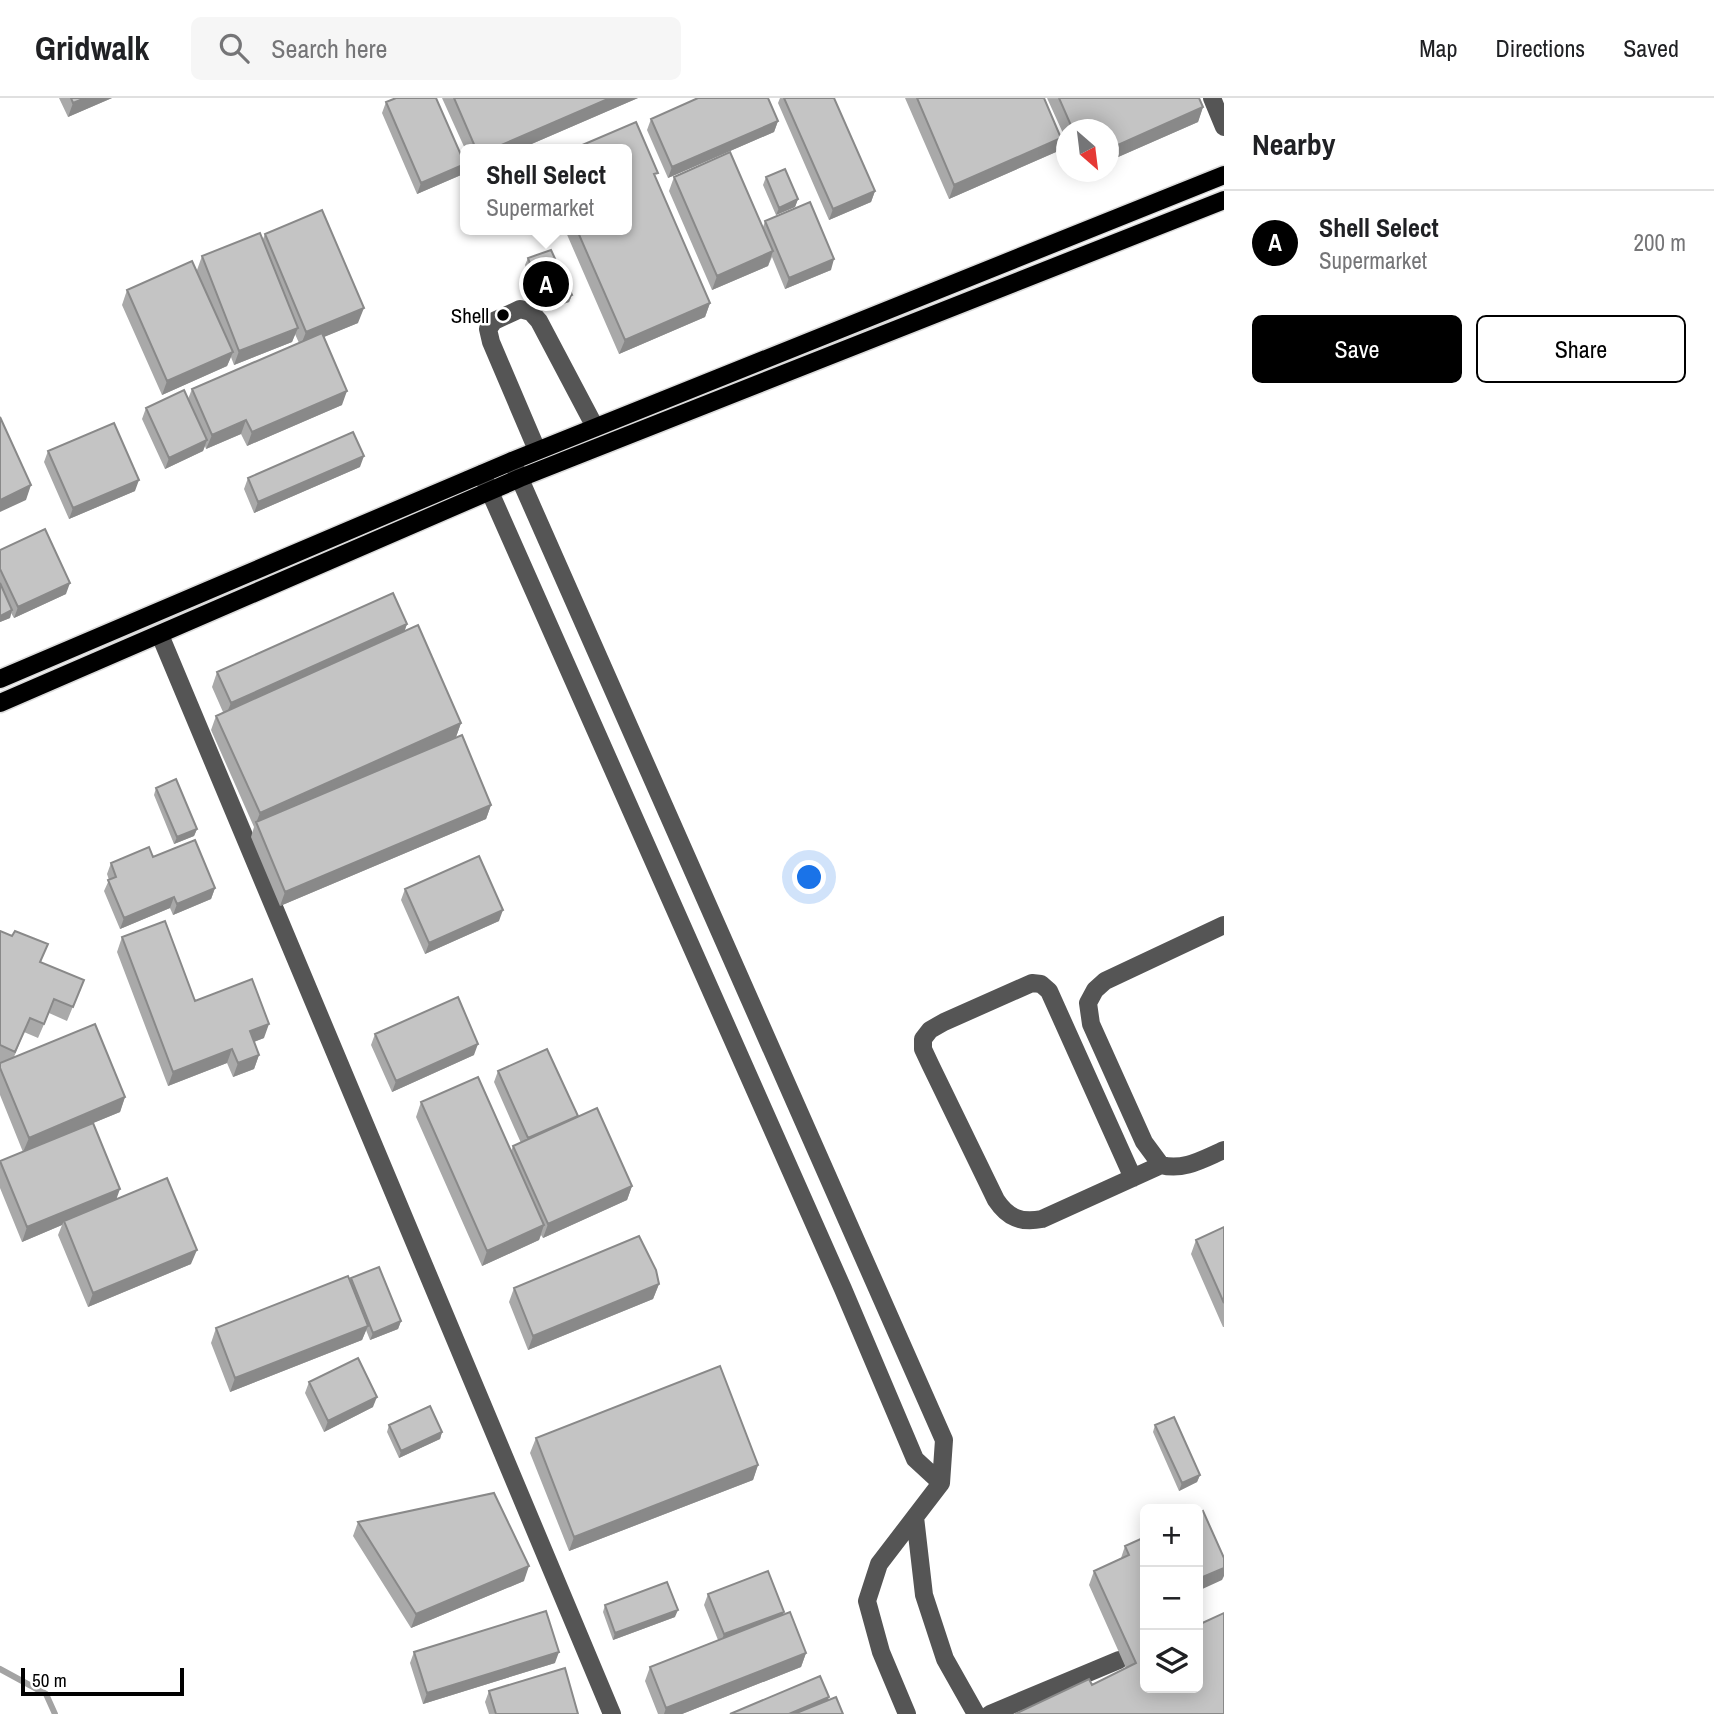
<!DOCTYPE html>
<meta charset="utf-8">
<style>
body{margin:0;font-family:"Archivo Narrow",sans-serif;background:#f6f6f6;color:#202124}
.controls{position:absolute;right:21px;bottom:21px;display:grid;overflow:hidden;border-radius:10px;box-shadow:0 4px 18px #0003}
.controls button{width:63px;height:63px;display:grid;place-items:center;padding:0;border:0;border-bottom:2px solid #e0e0e0;background:#fff;color:#202124;font:35px sans-serif}
.compass{position:absolute;left:1056px;top:21px;width:63px;height:63px;border-radius:50%;background:#fff;box-shadow:0 4px 18px #0003;rotate:152deg}
.scale{position:absolute;left:21px;bottom:18px;width:163px;box-sizing:border-box;padding-left:7px;border:4px solid #000;border-top:0;font-size:19px;line-height:24px;white-space:nowrap;color:#000;-webkit-text-stroke:5px #fff;paint-order:stroke}
.you{position:absolute;left:810px;top:780px;width:24px;height:24px;margin:-18px;border:5px solid #fff;border-radius:50%;background:#1a73e8;box-shadow:0 0 0 10px #1a73e833}
.badge{display:grid;place-items:center;width:46px;height:46px;border-radius:50%;background:#000;color:#fff;font-size:23px;font-weight:700}
.pin{position:absolute;translate:-50% -50%;border:4px solid #fff;box-shadow:0 2px 7px #0006}
.popup{position:absolute;left:460px;top:46px;width:172px;height:91px;box-sizing:border-box;display:grid;place-content:center;border-radius:10px;background:#fff;filter:drop-shadow(0 2px 5px #0005);font-size:23px;white-space:nowrap;color:#757577}
.popup b{font-size:26px;color:#202124}
.popup::after{content:'';position:absolute;left:50%;top:100%;margin-left:-14px;border:14px solid transparent;border-top-color:#fff}
.list{margin:0;padding:0;list-style:none}
h2{display:flex;justify-content:space-between;align-items:center;height:91px;margin:0;padding:0 28px;font-size:30px}
h2 small{font-size:23px;font-weight:400;color:#757577}
.list li{display:grid;grid-template-columns:46px 1fr auto;gap:21px;align-items:center;box-sizing:border-box;height:105px;padding:0 28px;border-top:2px solid #e0e0e0}
.list b{display:block;font-size:26px;white-space:nowrap}
.list p{margin:0;font-size:23px;white-space:nowrap;color:#757577}
.list em{font-size:23px;font-style:normal;color:#757577}
.actions{display:flex;gap:14px;padding:21px 28px}
.actions a{flex:1;padding:16px 0;border:2px solid #000;border-radius:10px;text-align:center;font-size:24px;color:#000}
.actions .main{background:#000;color:#fff}
.icon{flex:none;width:38px;height:38px;fill:none;stroke:currentColor;stroke-width:2;stroke-linecap:round;stroke-linejoin:round}
.map{position:relative;flex:none;width:1224px;height:1616px;overflow:hidden}
header{display:flex;align-items:center;gap:42px;box-sizing:border-box;height:98px;padding:0 35px;background:#fff;border-bottom:2px solid #e0e0e0}
header strong{font-size:33px}
nav{display:flex;gap:38px;margin-inline-start:auto;font-size:24px}
.search{width:490px;height:63px;background:#f6f6f6;display:flex;align-items:center;gap:18px;box-sizing:border-box;padding:0 24px;border-radius:10px;color:#757577;font-size:26px}
main{display:flex}
aside{flex:1;background:#fff}
.map>svg:first-child{display:block}
.lines{fill:none;stroke-linecap:round;stroke-linejoin:round}
.stream{stroke:#a3a3a3;stroke-width:6}
.major-casing{stroke:#dbdbdb;stroke-width:21}
.minor{stroke:#555;stroke-width:18}
.major{stroke:#000;stroke-width:18}
.wall{fill:#a9a9a9}
.shaded-wall{fill:#898989}
.building{fill:#c4c4c4;stroke:#898989;stroke-width:2}
.poi-dot{fill:#000;stroke:#fff;stroke-width:2.5}
.labels{text-anchor:middle;dominant-baseline:central;stroke-width:5;stroke-linejoin:round;paint-order:stroke}
.poi-label{font-size:21px;fill:#000;stroke:#fff;text-anchor:end}
</style>
<header>
<strong>Gridwalk</strong>
<div class="search"><svg class="icon" aria-label="search" viewBox="0 0 24 24"><circle cx="10" cy="10" r="6"/><path d="M15 15l6 6"/></svg>Search here</div>
<nav><a>Map</a><a>Directions</a><a>Saved</a></nav>
</header>
<main>
<div class="map">
<svg width="1224" height="1616" viewBox="0 0 1224 1616">
<rect width="100%" height="100%" fill="#fff"/>
<g class="lines">
<path class="stream" d="M0 1571 46 1596 55 1616"/>
<g class="major-casing">
<path id="major" d="M0 581 512 363 1224 77
M0 605 520 380 1224 102"/>
</g>
<path class="minor" d="M1212 0 1224 29
M537 352 491 244 488 231 494 223 520 211 531 214 539 223 595 329
M512 363 944 1342 941 1385 879 1466 867 1503 881 1554 907 1616
M482 376 843 1191 915 1361 941 1385
M160 537 612 1616
M1224 827 1105 883 1095 892 1088 905 1091 926 1144 1044 1161 1067C1184 1073 1203 1061 1224 1052
M1133 1080 1049 893 1041 886 1032 885 944 924 930 932 923 941V951L930 966 996 1102C1008 1120 1021 1125 1042 1121L1161 1067
M915 1419 924 1497 945 1561 976 1616
M990 1616 1119 1562"/>
<use href="#major" class="major"/>
</g>
<path class="wall" d="M59 0H112L68 19Z
M442 0H638L520 51H466V53Z
M780 0H834L875 93 871 104 829 122 778 5Z
M905 0H1044L1056 54 949 101Z
M1047 0H1199L1203 9 1198 24 1109 63V32H1067V44Z
M386 4 465 66 461 77 417 96 382 15Z
M651 21 778 23 774 34 668 80 647 32Z
M674 79 763 129 765 123 831 172 785 191 772 159 768 168 712 192 669 93Z
M766 79 798 101 795 109 776 117 763 87Z
M656 80 710 205 705 219 619 256 565 132H626Z
M265 136 358 225 323 239 342 307 247 348 241 336 206 351 205 348 203 353 165 371 142 321 146 310 188 301 192 291 299 245 295 236 292 244 234 267 231 259 227 268 162 297 122 207 127 192 197 172 202 158 263 141Z
M528 160 572 197 569 204 542 213 525 167Z
M48 353 135 393 69 421 44 364Z
M360 369 254 415 244 391 248 380Z
M0 452 66 496 14 520 11 515 10 520 0 524Z
M407 526 404 534 461 625 456 639 491 707 486 721 280 808 251 739 254 729 211 632 216 618 223 614 212 589 217 574Z
M156 690 197 731 194 738 174 746 154 697Z
M153 759 215 790 211 801 173 817 170 810 120 831 104 793 109 782 107 776 111 765Z
M405 791 499 823 425 856 401 802Z
M0 833 41 865 84 882 67 923 49 915 38 940 24 934 14 959 125 999 120 1014 93 1025 117 1101 191 1166 88 1209 58 1137 62 1127 22 1144 0 1090V1063L23 1054 0 997V965L2 964H0Z
M122 839 195 903 264 940 254 944 259 957 254 971 233 979 227 965 168 988 117 854Z
M375 936 474 957 392 994 371 947Z
M498 973 578 1018 632 1088 627 1102 543 1140 541 1137 539 1142 482 1168 416 1019 421 1004 511 1053 513 1048 521 1045 494 984Z
M1224 1129V1229H1223L1191 1156 1196 1142Z
M351 1180 401 1223 398 1231 370 1242 366 1232 362 1242 230 1294 211 1245 216 1230 350 1183Z
M659 1186 653 1201 528 1252 509 1204 514 1190Z
M309 1284 373 1309 324 1334 305 1295Z
M389 1327 442 1334 440 1341 399 1360 387 1334Z
M1155 1327 1200 1377 1197 1384 1179 1393 1153 1334Z
M536 1340 758 1367 753 1382 569 1453 530 1355Z
M358 1424 524 1483 411 1530 353 1438Z
M1145 1439V1590L1224 1616 1092 1587 1126 1570 1089 1487 1094 1473 1121 1460 1125 1448Z
M708 1496 784 1514 782 1517 806 1555 801 1569 682 1616H658L645 1583 650 1569 718 1542 704 1507Z
M605 1507 675 1519 613 1542 603 1514Z
M414 1554 555 1565 423 1606 410 1565Z
M489 1593 578 1616H489L485 1604Z"/>
<path class="shaded-wall" d="M85 0H112L68 19 73 5Z
M610 0H638L520 51H492Z
M1203 9 1198 24 1109 63V51Z
M778 23 774 34 668 80 672 69Z
M1061 40 1056 54 949 101 954 87Z
M465 66 461 77 417 96 421 85Z
M875 93 871 104 829 122 833 111Z
M798 101 795 109 776 117 779 110Z
M773 153 768 168 712 192 717 178Z
M834 161 831 172 785 191 789 180Z
M572 197 569 204 542 213 545 206Z
M710 205 705 219 619 256 625 242Z
M364 210 358 225 300 249 306 234Z
M298 230 292 244 234 267 239 253Z
M233 254 227 268 162 297 167 283Z
M347 293 342 307 247 348 252 334Z
M246 322 241 336 206 351 212 337Z
M207 342 203 353 165 371 169 360Z
M364 358 360 369 254 415 258 404Z
M139 382 135 393 69 421 73 410Z
M31 387 26 402 0 414V402Z
M70 485 66 496 14 520 18 509Z
M12 512 10 520 0 524V518Z
M407 526 402 540 225 619 231 605Z
M461 625 456 639 256 725 260 715Z
M491 707 486 721 280 808 285 794Z
M197 731 194 738 174 746 177 739Z
M215 790 211 801 173 817 177 806Z
M174 799 170 810 120 831 124 820Z
M503 812 499 823 425 856 429 845Z
M269 926 264 940 245 947 250 933Z
M478 946 474 957 392 994 396 983Z
M232 951 227 965 168 988 173 974Z
M259 957 254 971 233 979 238 965Z
M125 999 120 1014 23 1054 29 1040Z
M632 1088 627 1102 543 1140 548 1126Z
M120 1091 115 1105 64 1123 62 1127 22 1144 27 1129Z
M544 1127 539 1142 482 1168 487 1153Z
M197 1152 191 1166 88 1209 93 1195Z
M659 1186 653 1201 528 1252 533 1238Z
M401 1223 398 1231 370 1242 373 1235Z
M368 1228 362 1242 230 1294 235 1280Z
M377 1299 373 1309 324 1334 328 1323Z
M442 1334 440 1341 399 1360 401 1353Z
M758 1367 753 1382 569 1453 574 1439Z
M1200 1377 1197 1384 1179 1393 1182 1385Z
M529 1468 524 1483 411 1530 416 1516Z
M1224 1470V1478L1222 1482 1198 1493V1481Z
M678 1512 675 1519 613 1542 615 1535Z
M784 1514 780 1524 720 1547 724 1536Z
M559 1554 555 1565 423 1606 427 1595Z
M806 1555 801 1569 682 1616H664L666 1610Z
M829 1599 825 1610 810 1616H789Z"/>
<path class="building" d="M71 0H85L73 5Z
M396 0H436L465 66 421 85 386 4Z
M454 0H610L492 51H476Z
M698 0H768L778 23 672 69 651 21Z
M784 0H834L875 93 833 111Z
M917 0H1044L1061 40 954 87Z
M1059 0H1199L1203 9 1109 51V32H1073Z
M636 24 658 75 654 76 710 205 625 242 577 132H626V51H573Z
M730 54 773 153 717 178 674 79Z
M785 71 798 101 779 110 766 79Z
M810 104 834 161 789 180 765 123Z
M322 112 364 210 306 234 265 136Z
M260 135 298 230 239 253 202 158Z
M551 152 572 197 545 206 528 160Z
M192 163 233 254 167 283 127 192Z
M322 235 347 293 252 334 246 322 212 337 192 291Z
M184 292 207 342 169 360 146 310Z
M0 319 31 387 0 402Z
M114 325 139 382 73 410 48 353Z
M353 334 364 358 258 404 248 380Z
M45 431 70 485 18 509 0 471V452Z
M0 485 12 512 0 518Z
M393 495 407 526 231 605 217 574Z
M418 527 461 625 260 715 216 618Z
M462 637 491 707 285 794 256 724Z
M176 681 197 731 177 739 156 690Z
M195 742 215 790 177 806 174 799 124 820 108 782 116 779 111 765 149 749 153 759Z
M479 758 503 812 429 845 405 791Z
M165 823 195 903 252 881 269 926 250 933 259 957 238 965 232 951 173 974 122 839Z
M0 833 12 838 15 833 48 846 40 864 84 882 73 909 54 901 44 926 30 920 15 954 0 947Z
M458 899 478 946 396 983 375 936Z
M95 926 125 999 29 1040 0 970V965Z
M547 951 578 1018 528 1040 498 973Z
M478 979 544 1127 487 1153 421 1004Z
M597 1010 632 1088 548 1126 513 1048Z
M93 1025 120 1091 27 1129 0 1063Z
M167 1080 197 1152 93 1195 64 1123Z
M1224 1129V1205L1196 1142Z
M639 1138 656 1172 659 1186 533 1238 514 1190Z
M379 1169 401 1223 373 1235 351 1180Z
M348 1178 368 1228 235 1280 216 1230Z
M358 1260 377 1299 328 1323 309 1284Z
M720 1268 758 1367 574 1439 536 1340Z
M430 1308 442 1334 401 1353 389 1327Z
M1174 1319 1200 1377 1182 1385 1155 1327Z
M494 1395 529 1468 416 1516 358 1424Z
M1203 1413 1224 1460V1470L1198 1481V1416Z
M1145 1439V1590H1198V1527L1224 1515V1616H1015L1089 1581 1092 1587 1136 1565 1094 1473 1129 1457 1125 1448Z
M768 1473 784 1514 724 1536 708 1496Z
M667 1484 678 1512 615 1535 605 1507Z
M546 1513 559 1554 427 1595 414 1554Z
M790 1514 806 1555 666 1610 650 1569Z
M565 1570 578 1616H496L489 1593Z
M820 1578 829 1599 789 1616H730Z
M836 1599 843 1616H794Z"/>
<circle class="poi-dot" cx="503" cy="217" r="7"/>
<g class="labels">
<g class="poi-label">
<text x="489" y="217">Shell</text>
</g>
</g>
</svg>
<div class="controls">
<button>+</button>
<button>−</button>
<button><svg class="icon" aria-label="layers" viewBox="0 0 24 24"><path d="M12 4l9 5-9 5-9-5zM3 14l9 5 9-5"/></svg></button>
</div>
<svg class="compass" viewBox="-18 -18 36 36"><path d="M0-13l5 13h-10z" fill="#e53935"/><path d="M0 13l5-13h-10z" fill="#757577"/></svg>
<div class="scale">50 m</div>
<div class="you"></div>
<div class="pin badge" style="left:546px;top:186px">A</div>
<div class="popup"><b>Shell Select</b>Supermarket</div>
</div>
<aside>
<h2>Nearby<small></small></h2>
<ul class="list">
<li><span class="badge">A</span><div><b>Shell Select</b><p>Supermarket</p></div><em>200 m</em></li>
</ul>
<div class="actions"><a class="main">Save</a><a>Share</a></div>
</aside>
</main>
